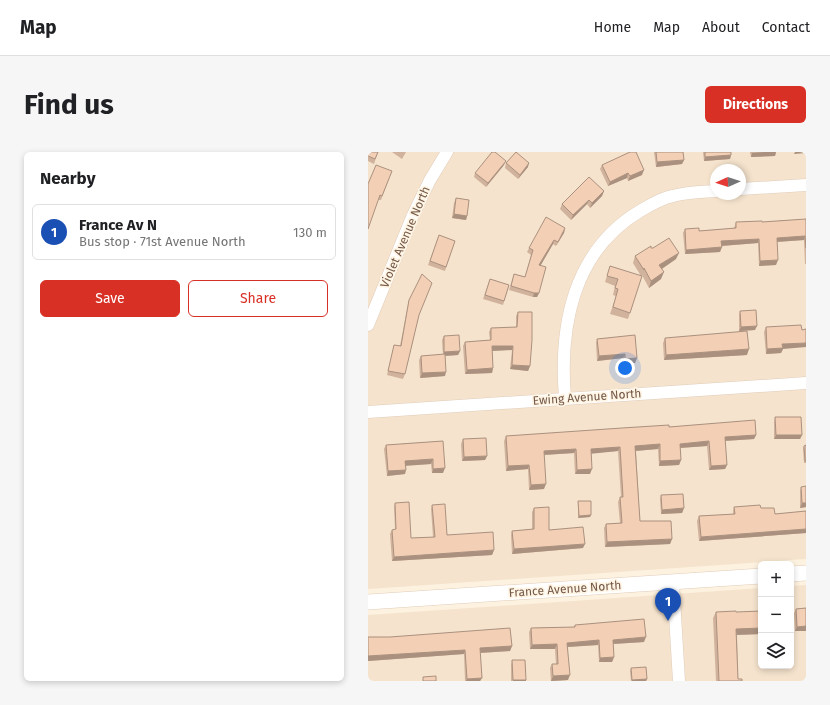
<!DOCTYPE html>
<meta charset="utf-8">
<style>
body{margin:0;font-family:"Fira Sans",sans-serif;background:#f6f6f6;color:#202124}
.controls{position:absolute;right:12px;bottom:12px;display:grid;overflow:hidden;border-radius:6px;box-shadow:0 2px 6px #0003}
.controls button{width:36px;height:36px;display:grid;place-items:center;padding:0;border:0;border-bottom:1px solid #e0e0e0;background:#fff;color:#202124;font:20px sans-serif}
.compass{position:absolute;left:342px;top:12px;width:36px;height:36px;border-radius:50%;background:#fff;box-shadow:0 2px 6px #0003;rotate:267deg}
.you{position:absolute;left:257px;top:216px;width:14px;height:14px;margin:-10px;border:3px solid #fff;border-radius:50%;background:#1a73e8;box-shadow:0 0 0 6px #1a73e833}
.badge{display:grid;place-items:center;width:26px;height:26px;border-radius:50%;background:#d93025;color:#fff;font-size:13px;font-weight:700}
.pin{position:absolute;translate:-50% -33px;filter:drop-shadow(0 1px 2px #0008)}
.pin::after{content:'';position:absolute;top:21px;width:14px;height:12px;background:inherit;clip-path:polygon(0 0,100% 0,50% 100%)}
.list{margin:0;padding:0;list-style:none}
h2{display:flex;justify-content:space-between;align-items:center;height:52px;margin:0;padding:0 16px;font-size:17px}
h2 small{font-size:13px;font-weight:400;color:#757577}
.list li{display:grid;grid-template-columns:26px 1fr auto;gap:12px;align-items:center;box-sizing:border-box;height:56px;margin:0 8px 8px;padding:0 8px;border:1px solid #e0e0e0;border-radius:6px}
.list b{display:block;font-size:15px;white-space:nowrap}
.list p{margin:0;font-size:13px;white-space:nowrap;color:#757577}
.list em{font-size:13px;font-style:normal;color:#757577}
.actions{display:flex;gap:8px;padding:12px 16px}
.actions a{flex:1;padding:9px 0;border:1px solid #d93025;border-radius:6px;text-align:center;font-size:14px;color:#d93025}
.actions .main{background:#d93025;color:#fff}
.icon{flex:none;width:22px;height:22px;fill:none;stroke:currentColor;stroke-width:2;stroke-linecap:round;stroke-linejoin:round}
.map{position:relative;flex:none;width:438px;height:529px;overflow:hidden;border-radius:6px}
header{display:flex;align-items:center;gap:24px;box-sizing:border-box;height:56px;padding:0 20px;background:#fff;border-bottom:1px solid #e0e0e0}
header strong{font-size:19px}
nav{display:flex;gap:22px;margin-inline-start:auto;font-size:14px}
.intro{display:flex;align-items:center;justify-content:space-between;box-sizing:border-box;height:96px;padding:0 24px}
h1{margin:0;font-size:28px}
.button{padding:10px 18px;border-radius:6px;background:#d93025;color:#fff;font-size:14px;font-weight:700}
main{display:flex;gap:24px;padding:0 24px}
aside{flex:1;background:#fff;border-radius:6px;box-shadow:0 2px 6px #0003}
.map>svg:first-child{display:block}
.residential{fill:#f5e3cd;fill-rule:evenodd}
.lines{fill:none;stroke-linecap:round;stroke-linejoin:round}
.minor-casing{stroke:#e1cdbb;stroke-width:13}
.tertiary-casing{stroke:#e1cdbb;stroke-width:16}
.minor{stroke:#fff;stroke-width:12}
.tertiary{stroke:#fff;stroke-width:15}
.wall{fill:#d1b29c}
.shaded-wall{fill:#aa917f}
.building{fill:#f3cfb5;stroke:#aa917f}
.labels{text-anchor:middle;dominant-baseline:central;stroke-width:3.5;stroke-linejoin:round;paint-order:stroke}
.street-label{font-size:12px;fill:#745746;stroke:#fff5e5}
</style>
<header>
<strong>Map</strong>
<nav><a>Home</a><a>Map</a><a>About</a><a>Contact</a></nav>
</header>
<div class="intro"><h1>Find us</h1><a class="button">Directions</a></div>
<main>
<aside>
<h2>Nearby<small></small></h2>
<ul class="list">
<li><span class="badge" style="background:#1a4fb4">1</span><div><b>France Av N</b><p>Bus stop · 71st Avenue North</p></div><em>130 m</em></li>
</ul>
<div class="actions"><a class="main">Save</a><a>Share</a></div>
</aside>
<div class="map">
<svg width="438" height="529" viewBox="0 0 438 529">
<rect width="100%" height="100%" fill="#fdf2df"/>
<path class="residential" d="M0 0H438V407L0 437ZM348 18H372V42H348Z
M438 433V529H0V463L393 436V514H423V434Z"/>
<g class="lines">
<g class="minor-casing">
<path id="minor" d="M372 37 438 33
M0 173 45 63 62 28 79 0
M197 246C191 174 205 99 272 59 282 53 294 46 305 44 319 40 334 40 348 39
M0 260 438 231
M305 430 311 529"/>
</g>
<g class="tertiary-casing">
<path id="tertiary" d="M423 422 438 421
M0 450 393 424"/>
</g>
<use href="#minor" class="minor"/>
<use href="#tertiary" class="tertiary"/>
</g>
<path class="wall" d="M0 0H10L6 12 0 9Z
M24 0H38L34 7Z
M286 0H315L316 8 314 12 288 15Z
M335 0H363V3L362 7 336 9Z
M382 0H408L407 4 383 5Z
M138 11 160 15 150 27 137 16Z
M136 13 118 35 106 25 107 21Z
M234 13 274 23 260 29 259 26 240 34 232 17Z
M24 19 13 48H11L0 32Z
M236 39 234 44 222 56 219 52 203 68 192 57 194 52Z
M88 46 99 64 98 68 84 66 86 51Z
M438 67V112H437L436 88 409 90 408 113 391 114 390 91 354 94 352 100 317 102 315 81 317 77 331 79 366 76 368 70H394Z
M197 76 196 81 188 94 185 92 172 114 171 141 169 145H165L141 138 146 122 157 125 163 103 159 100 161 96Z
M71 83 87 89 77 119 60 113Z
M283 96 308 107 294 117 293 127 281 136 274 123 260 167 242 162 248 144 245 143 247 134 237 130 242 114 273 124 265 111 267 104Z
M122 127 141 133 135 153 115 147Z
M41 148 50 164 37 222 35 227 19 223 26 193 32 194 40 152Z
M372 159 387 178 371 179V163Z
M150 160 162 214 160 219 142 217 144 198 124 199 125 216 124 221 97 222 95 194 97 190 122 188 121 180 123 176 148 175V164Z
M398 175 415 197 413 201 398 202 396 180Z
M76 184 92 199 90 203 77 204V224L52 226 51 208 53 204 75 203 74 188Z
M297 186 379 203 296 208 295 191Z
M229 187 269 206 267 211H256L255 206 229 209 228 191Z
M407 265 434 283 432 287H406V270Z
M301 275 388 283 386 287 357 289 359 313 357 317 341 318 339 294 312 296 313 308 311 313 291 314 290 297 268 299 272 369 304 387 302 392 237 395 236 376 238 372 252 371 250 350 252 345H253L250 299 223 301 222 322H207L206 301 176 303V337L161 338 160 317 138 319 136 289 138 284Z
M95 287 119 304 117 308 94 309 93 292Z
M75 289V321H64L63 312 38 313 37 322 19 324 16 297 18 293Z
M438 293V311H436L435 296 436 294Z
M433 335 438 355 432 356V339Z
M293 343 316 356 314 361 293 362 292 347Z
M210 349 223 363 222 365 210 366Z
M27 351 43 386 65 385 63 357 64 353 79 383 126 398 124 403 24 409 22 382 24 378 27 377 26 355Z
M366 355 393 356 407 362 438 359V381L331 389 329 369 331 364 365 362V359Z
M166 356 181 378 215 396 144 402 143 383 144 379 164 377V360Z
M438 456V479H427L426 461 428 457Z
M348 460H368L393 482 369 483 370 527 374 529H348L345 466Z
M207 473 276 490 245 492 246 505 244 510H231L230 493 200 495V528L183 529 182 516 184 512H188L187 497H162L161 480 163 476 206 475Z
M0 485 144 494 142 499 112 501 114 526 112 529H97L96 502 0 509Z
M144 508 158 529H143V513Z
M263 516 279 527 278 529H263L262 519Z"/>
<path class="shaded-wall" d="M396 0H408L407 4 383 5 384 1Z
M427 0H438V1L426 2Z
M363 3 362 7 336 9 337 5Z
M316 8 314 12 288 15 289 10Z
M138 9 136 13 118 35 120 31Z
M161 11 160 15 150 27 152 23Z
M276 18 274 23 260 29 262 24Z
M260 21 259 26 240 34 242 30Z
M236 39 234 44 222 56 224 51Z
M221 48 219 52 203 68 205 63Z
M86 62 99 64 98 68 84 66Z
M197 76 196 81 188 94Z
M437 84 436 88 407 90 409 86Z
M391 87 390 91 352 94 353 89Z
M186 88 185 92 170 118 171 113Z
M354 95 352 100 317 102 318 98Z
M311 101 308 107 289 120 291 113Z
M410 108 408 113 391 114 392 109Z
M296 120 293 127 281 136 283 129Z
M166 141H171L169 145H165Z
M389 174 387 178 371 179 373 175Z
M438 191V195L415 197 413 201 398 202 399 197 414 192Z
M124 194H145L144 198 122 199Z
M381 197 379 203 296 208 298 203Z
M92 199 90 203 75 204 76 200Z
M257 202 255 206 229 209 231 204Z
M269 206 267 211H256L257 207Z
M144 213 162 214 160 219 142 217Z
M125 216 124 221 97 222 99 218Z
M78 220 77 224 52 226 54 221Z
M388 283 386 287 355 289 357 285Z
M408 283H434L432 287H406Z
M341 289 339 294 311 296 312 292Z
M292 292 290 297 266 299 267 294Z
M252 295 250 299 221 302 223 297Z
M208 297 206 301 174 303 176 299Z
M119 304 117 308 94 309 96 305Z
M65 307 63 312 36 314 37 309Z
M313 308 311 313 291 314 292 309Z
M161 313 160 317 138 319 140 314Z
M359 313 357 317 341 318 343 314Z
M77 316 75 321H64L65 317Z
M224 317 222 322H207L209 318Z
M38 318 37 322 19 324 20 319Z
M178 332 176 337 161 338 163 333Z
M434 351H438V355L432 356Z
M316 356 314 361 293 362 294 358Z
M223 363 222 365 210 366 211 364Z
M438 377V381L331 389 333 385Z
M304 387 302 392 237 395 239 390Z
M217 392 215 396 144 402 146 397Z
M126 398 124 403 24 409 26 405Z
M438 474V479H427L429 475Z
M393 476V482L366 483 368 477Z
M278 485 276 490 244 492 245 488Z
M231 488 230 493 198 495 199 491Z
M189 492 187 497H162L164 493Z
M144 494 142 499 110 501 112 496Z
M97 498 96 502 0 509V504Z
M246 505 244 510H231L232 506Z
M202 523 200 528 183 529 185 524Z
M114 526 112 529H98L99 527Z
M279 527 278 529H264V528Z
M145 528H158V529H145Z"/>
<path class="building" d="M0 0H10L7 7 0 4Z
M124 0H127L138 9 120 31 107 21Z
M148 0 161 11 152 23 138 11Z
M262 0H268L276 18 262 24 260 21 242 30 234 13Z
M288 0H315L316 8 289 10Z
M337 0H363V3L337 5Z
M8 13 24 19 14 44 12 43 0 77V32Z
M221 25 236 39 224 51 221 48 205 63 194 52Z
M88 46 101 48 99 64 86 62Z
M178 65 197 76 190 90 186 88 171 113 178 115 171 141H166L143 134 146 122 157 125 165 98 161 96Z
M438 67V96L437 84 409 86 410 108 392 109 391 87 353 89 354 95 318 98 317 77 331 76V79L368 76V70L394 69V70Z
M71 83 87 89 78 115 62 109Z
M301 86 311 101 291 113 296 120 283 129 276 116V118L267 104 283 94V96H285Z
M242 114 274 124 262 161 245 155 250 137 247 136 250 127 239 124Z
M54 122 64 131 51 163 37 222 20 219 26 193 33 194 41 148Z
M122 127 141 133 136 149 117 143Z
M388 158 389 174 373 175 372 159Z
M150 160H164V188L162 214 144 213 145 194H124L125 216 99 218 97 190 123 188V176L149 175Z
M433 173 434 178 438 177V191L414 192 415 196 399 197 398 175Z
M379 179 381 197 298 203 297 186Z
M91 183 92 199 76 200V184Z
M267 183 269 206 257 207V202L231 204 229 187Z
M77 202 78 220 54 221 53 204Z
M407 265H433L434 283H408Z
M387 268 388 283 357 285 359 313 343 314 341 289 312 292 313 308 292 309V292L267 294 272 369H303L304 387 239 390 238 372 254 371 252 345H255L252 295 223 297 224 317 209 318 208 297 176 299 178 332 163 333 161 313 140 314 138 284 254 276 301 273V275Z
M118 286 119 304 96 305 95 287Z
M75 289 77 316 65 317V307L37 309 38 318 20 319 18 293Z
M438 293V309H437L436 294Z
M438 334V351H434L433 335Z
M315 342 316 356 294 358 293 343Z
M210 349H223V363L211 364Z
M41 350 43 386 67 385 64 353 77 352 79 383 125 380 126 398 26 405 24 378 28 377 27 351Z
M392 353 393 356H406L407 362 438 359V377L333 385 331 364 367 362 366 355Z
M181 355V378L215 375 217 392 146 397 144 379 166 377V356Z
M438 456V474L429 475 428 457Z
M368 459V460L393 459V476L368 477 370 527H374V529H351L348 460Z
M276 467 278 485 245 488 246 505 232 506 231 488 199 491 202 523 185 524 184 512H190L189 492 164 493 163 476 207 475V473Z
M142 476 144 494 112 496 114 526 99 527 97 498 0 504V485H22Z
M144 508H157L158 528H145Z
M278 515 279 527 264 528 263 516Z
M68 524V529H55V525Z"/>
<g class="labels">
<g class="street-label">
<text transform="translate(37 85) rotate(-67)">Violet Avenue North</text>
<text transform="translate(219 245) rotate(-4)">Ewing Avenue North</text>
<text transform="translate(197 437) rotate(-4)">France Avenue North</text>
</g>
</g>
</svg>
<div class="controls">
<button>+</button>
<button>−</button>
<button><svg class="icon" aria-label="layers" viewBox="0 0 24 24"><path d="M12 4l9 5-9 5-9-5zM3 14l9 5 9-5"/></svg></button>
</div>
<svg class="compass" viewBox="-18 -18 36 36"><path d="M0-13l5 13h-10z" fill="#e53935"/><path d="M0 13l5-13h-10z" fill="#757577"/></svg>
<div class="you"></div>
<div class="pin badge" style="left:300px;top:469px;background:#1a4fb4">1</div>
</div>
</main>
